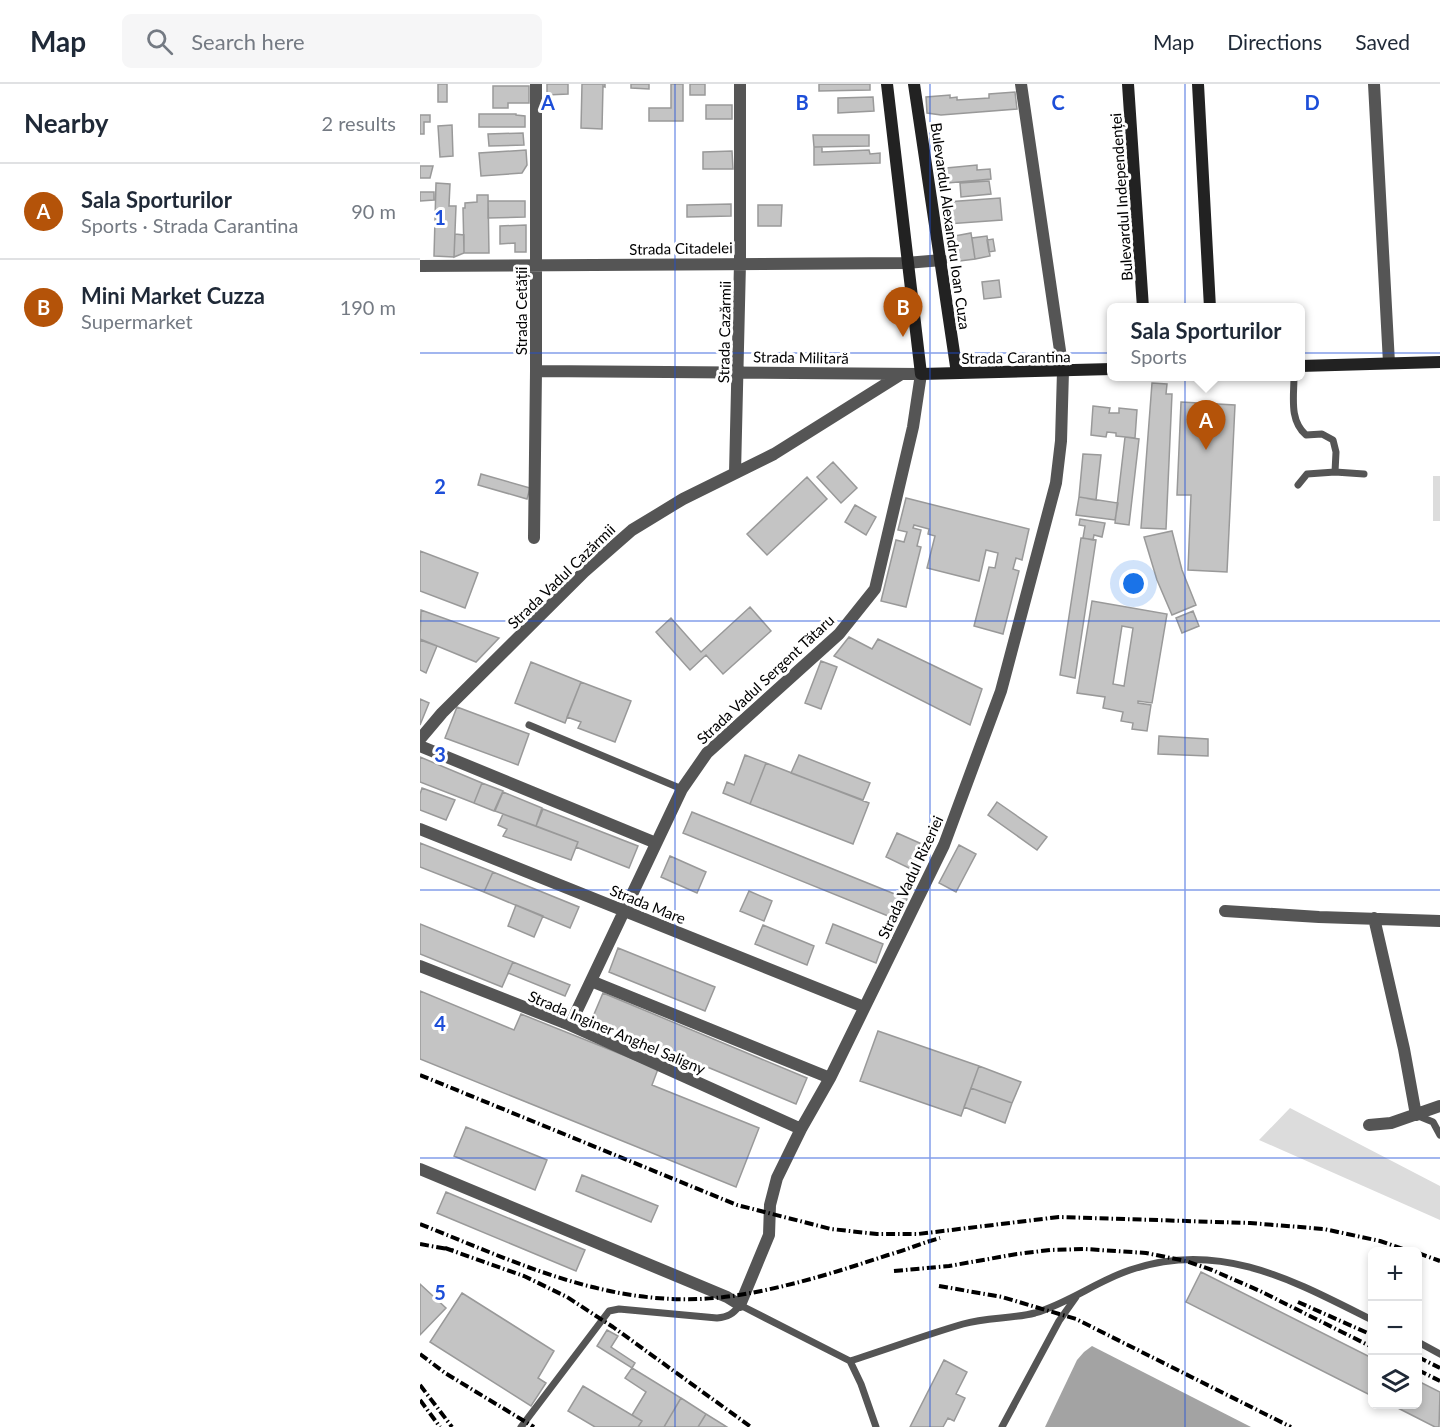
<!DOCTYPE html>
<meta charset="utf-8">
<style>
body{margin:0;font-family:Lato,sans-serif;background:#f6f6f7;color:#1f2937}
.controls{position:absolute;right:18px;bottom:18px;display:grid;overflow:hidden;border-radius:9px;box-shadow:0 3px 9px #0003}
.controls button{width:54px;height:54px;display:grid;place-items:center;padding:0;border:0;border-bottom:2px solid #e0e1e3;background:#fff;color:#1f2937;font:30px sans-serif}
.you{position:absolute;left:714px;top:500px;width:21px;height:21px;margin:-15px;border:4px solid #fff;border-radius:50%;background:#1a73e8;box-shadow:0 0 0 9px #1a73e833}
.badge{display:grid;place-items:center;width:39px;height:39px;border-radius:50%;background:#b45309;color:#fff;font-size:20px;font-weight:700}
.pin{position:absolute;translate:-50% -50px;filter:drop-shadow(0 2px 3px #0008)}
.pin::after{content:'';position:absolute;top:32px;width:21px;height:18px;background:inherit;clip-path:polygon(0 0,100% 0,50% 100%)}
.popup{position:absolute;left:687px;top:219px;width:198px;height:78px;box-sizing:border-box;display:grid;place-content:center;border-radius:9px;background:#fff;filter:drop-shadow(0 2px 4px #0005);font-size:20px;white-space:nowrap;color:#747a83}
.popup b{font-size:22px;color:#1f2937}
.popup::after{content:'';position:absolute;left:50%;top:100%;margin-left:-12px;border:12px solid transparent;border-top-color:#fff}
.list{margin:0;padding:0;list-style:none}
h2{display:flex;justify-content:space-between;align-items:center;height:78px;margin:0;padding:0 24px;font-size:26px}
h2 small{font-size:20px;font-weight:400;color:#747a83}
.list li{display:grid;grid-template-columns:39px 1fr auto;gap:18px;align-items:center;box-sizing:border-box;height:96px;padding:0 24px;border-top:2px solid #e0e1e3}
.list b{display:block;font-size:22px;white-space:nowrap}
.list p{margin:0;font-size:20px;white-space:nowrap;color:#747a83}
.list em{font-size:20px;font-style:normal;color:#747a83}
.icon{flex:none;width:33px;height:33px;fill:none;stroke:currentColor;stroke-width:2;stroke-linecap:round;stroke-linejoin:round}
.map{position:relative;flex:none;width:1020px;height:1343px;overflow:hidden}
header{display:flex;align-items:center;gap:36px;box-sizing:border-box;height:84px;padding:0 30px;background:#fff;border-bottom:2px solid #e0e1e3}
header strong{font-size:28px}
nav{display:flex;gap:33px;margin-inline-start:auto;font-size:21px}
.search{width:420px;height:54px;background:#f6f6f7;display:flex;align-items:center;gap:15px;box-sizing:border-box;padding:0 21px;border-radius:9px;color:#747a83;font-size:22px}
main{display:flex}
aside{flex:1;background:#fff}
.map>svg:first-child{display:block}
.green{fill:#dcdcdc}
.water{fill:#a3a3a3}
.building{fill:#c4c4c4;stroke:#999;stroke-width:1.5;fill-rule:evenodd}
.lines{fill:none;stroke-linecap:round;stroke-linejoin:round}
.lane{stroke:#555;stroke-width:7}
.street{stroke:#555;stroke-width:12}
.secondary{stroke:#222;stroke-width:12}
.rail{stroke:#000;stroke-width:4;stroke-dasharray:9 3 1.5 3;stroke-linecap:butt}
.grid{fill:none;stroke:#1d4ed8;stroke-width:1.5;stroke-opacity:0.55}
.labels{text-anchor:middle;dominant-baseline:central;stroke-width:6;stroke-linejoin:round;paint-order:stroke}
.street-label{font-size:15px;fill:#000;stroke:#fff}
.grid-label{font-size:20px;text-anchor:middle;font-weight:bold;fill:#1d4ed8;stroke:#fff;stroke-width:6;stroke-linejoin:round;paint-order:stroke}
</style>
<header>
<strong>Map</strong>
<div class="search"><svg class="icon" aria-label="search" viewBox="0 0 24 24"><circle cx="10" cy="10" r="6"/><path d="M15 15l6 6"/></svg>Search here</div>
<nav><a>Map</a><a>Directions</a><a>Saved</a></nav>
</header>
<main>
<aside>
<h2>Nearby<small>2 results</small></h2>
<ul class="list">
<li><span class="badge">A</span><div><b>Sala Sporturilor</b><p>Sports · Strada Carantina</p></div><em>90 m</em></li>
<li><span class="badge">B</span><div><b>Mini Market Cuzza</b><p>Supermarket</p></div><em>190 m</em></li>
</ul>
</aside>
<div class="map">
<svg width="1020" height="1343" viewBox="0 0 1020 1343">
<rect width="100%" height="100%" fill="#fff"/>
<path class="green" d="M1013 392H1020V437H1013Z
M870 1024 1020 1102V1136L839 1056Z"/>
<path class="water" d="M672 1262 831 1343H625L657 1276 664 1268Z"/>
<path class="building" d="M18 0H27V18H18Z
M127 0H148V10L127 11Z
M162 0H185V3L183 2 182 45 161 44Z
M211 0H229V5L211 4Z
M251 0H263V37H229V24H251Z
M270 0H285V11H270Z
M399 0H450V6L399 7Z
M73 2H109V19H88V24H73Z
M595 8 597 25 521 31 507 29 506 13 530 11V14L537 13V16L569 14V10Z
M453 13 454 27 418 29V14Z
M286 21H312V35H286Z
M59 30H96V31L105 32V43H59Z
M0 31H10V38H4V50H0Z
M32 41 33 72 20 73 18 42Z
M103 49 104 61 69 62 68 50Z
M393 51H449V62L394 63Z
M394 63H402V68L449 66 450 70 460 69V79L394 81Z
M106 66 107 81 102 89 61 92 59 69Z
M312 67 313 85H283V68Z
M557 81V86L570 85 571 95 517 100 516 85Z
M0 82H13L10 94H0Z
M569 97 571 110 541 113 540 99Z
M16 99 30 100 29 122H36L34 173 14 172Z
M0 108H14V116L0 117Z
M57 111H68L69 169H44L43 124H45V119L57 118Z
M580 114 582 136 527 140 526 118Z
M68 117H105V133L68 134Z
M311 120V132L267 133V121Z
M338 121H362L361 142H338Z
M106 141V168H95V159L80 160V142Z
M551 149 555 175 532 178 529 153Z
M35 150 44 151V169L34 173Z
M567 152 570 172 555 175 552 154Z
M573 155 575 167 569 168 567 156Z
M579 196 581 213 564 215 562 198Z
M732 299 747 300 746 310H752L746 445 721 444Z
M761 318 815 321 807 488 768 486 771 411H757Z
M673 322 690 324 689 329H699V324L717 326 715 354 696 352V349L687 348 686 353 671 351Z
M705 353 719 355 709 441 695 439Z
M663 370 681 371 676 416 659 413Z
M413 378 437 404 421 419 397 393Z
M61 390 110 404 107 415 58 401Z
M387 393 407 415 347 471 327 450Z
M659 413 698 419 695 436 656 431Z
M486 414 609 445 602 476 596 474 593 485 599 487 583 550 554 542 569 483 575 484 578 469 566 466 559 497 507 484 515 452 508 450 509 445 494 441 493 444 501 446 497 462 501 463 486 523 461 517 476 456 484 458 487 448 478 446Z
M435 421 456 433 446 451 425 438Z
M660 435 685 439 682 453 674 451 673 456 663 454 665 442 659 441Z
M752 447 762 486 776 521 752 531 737 496 724 453Z
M661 454 676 456 655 594 640 591Z
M0 467 58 489 45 524 0 507Z
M672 517 747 530 732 619 718 617V619L731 621 727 647 712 645 713 639 701 637 703 628 683 624 685 613 657 609ZM702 542 713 544 704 602 693 600Z
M330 523 351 547 303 590 286 571 270 586 236 548 251 534 281 568Z
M1 526 79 554 56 578 0 555Z
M773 527 779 542 762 549 756 534Z
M429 553 452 565 458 555 562 605 550 641 414 572Z
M0 556 17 562 6 589 0 586Z
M401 577 417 583 401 625 385 619Z
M111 578 161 598 145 639 95 619Z
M161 598 211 617 195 658 158 644 161 638 147 633Z
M0 615 9 619 0 641Z
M37 623 109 650 98 681 25 654Z
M739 652 788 655V672L738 670Z
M325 671 346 679 330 720 303 709 307 698 314 701Z
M379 671 450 699 443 716 371 689Z
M0 673 62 699 54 719 0 698Z
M346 679 449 719 433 760 330 720Z
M62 699 83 707 74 727 54 719Z
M2 704 35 716 26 736 0 726V710Z
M83 708 122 724 116 742 75 727Z
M577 718 627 753 617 766 568 731Z
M123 725 218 762 209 784 156 763 158 758 116 742Z
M272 728 487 815 478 836 263 749Z
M83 730 158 758 151 776 83 752 87 745 78 741Z
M477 749 504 761 493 786 466 773Z
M0 759 73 788 64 808 0 783Z
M539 761 556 770 536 808 519 799Z
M250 772 286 788 277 809 241 793Z
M73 788 159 823 150 844 64 808Z
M329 807 352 817 344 837 320 827Z
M96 821 123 832 114 853 88 842Z
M0 840 93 878 82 903 0 870Z
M413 840 463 860 456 879 406 859Z
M343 841 394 862 387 881 335 860Z
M198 864 295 903 285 927 189 888Z
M93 878 150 901 145 912 88 889Z
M0 907 94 946 101 930 238 985 232 1001 339 1044 316 1103 0 975Z
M183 909 387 994 376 1020 172 935Z
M458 947 559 982 541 1032 440 997Z
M559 982 601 998 592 1019 551 1004Z
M551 1004 592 1019 585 1039 544 1023Z
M46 1043 127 1076 115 1106 34 1072Z
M162 1091 238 1122 231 1138 156 1107Z
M26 1108 165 1166 156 1187 17 1129Z
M781 1188 952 1274V1312L766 1218Z
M0 1200 26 1224 0 1251Z
M42 1209 134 1267 118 1294 126 1299 111 1322 10 1258Z
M187 1246 198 1252 191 1263 215 1279 212 1284 177 1262Z
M524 1276 547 1288 536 1310 545 1314 534 1337 528 1334 523 1343H490Z
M212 1284 261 1314 244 1343H218L222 1337 212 1331 226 1308 205 1294Z
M998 1297 1020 1308 1019 1343H1015L970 1320H998Z
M163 1302 222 1337 218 1343H175L148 1327Z
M261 1314 286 1330 278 1343H244Z
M286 1330 307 1343H278Z"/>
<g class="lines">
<path class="lane" d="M874 292C874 313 869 336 886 351L902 350 913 356 916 368 915 388 887 390 878 401
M915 388 944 390
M109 641 262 705
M996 1031 1013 1038 1020 1051
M998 1258 1020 1270
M430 1277C468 1265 505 1251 543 1240 566 1233 592 1235 615 1229 649 1219 677 1197 710 1186 800 1155 874 1197 952 1236
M101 1343 189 1227 199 1225 297 1234C308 1233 313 1230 320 1221L430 1277 441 1300 456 1343
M582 1343 639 1237 656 1213"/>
<path class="street" d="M954 0 969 279
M0 182 486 179 522 176
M116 287 501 290 493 343 455 505 419 550 287 669 262 705 150 941
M315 389 320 179V0
M114 454 116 287V0
M0 655 22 629 164 488 212 446 263 415 354 370 480 291
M0 662 236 759
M0 745 444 923
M805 827 899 833 1020 837
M954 834 984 965 996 1031
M0 882 150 941 381 1045
M171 897 410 994
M949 1041 971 1039 1020 1022
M0 1085 307 1213 320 1221 349 1151 350 1121 357 1094 381 1045 410 994 524 761 581 607 636 399 641 357 643 287 601 0"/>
<path class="secondary" d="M467 0 501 290 692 285
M494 0 537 289
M708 0 723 224
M778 0 790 224
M880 282 1020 278"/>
<path class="rail" d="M0 991 317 1121 411 1145 457 1150H498L639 1133 830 1139 904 1145 960 1157 992 1168
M0 1140C105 1182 202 1230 319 1211 369 1203 420 1187 468 1171 486 1166 502 1159 520 1154
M0 1160 33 1166
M25 1164 104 1192 147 1213 193 1243 331 1343
M998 1169 1020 1177
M474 1187 529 1182 597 1170 630 1166 665 1165 726 1169 766 1177 792 1186 840 1207 952 1263
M519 1202 582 1213 656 1235 871 1343
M878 1218 952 1251
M0 1270 25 1289 114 1343
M998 1273 1020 1284
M998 1286 1020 1297
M0 1301 32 1343
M0 1316 20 1343"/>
</g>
<path class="grid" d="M255 0V1343M510 0V1343M765 0V1343M0 269H1020M0 537H1020M0 806H1020M0 1074H1020"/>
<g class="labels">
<g class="street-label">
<text transform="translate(701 113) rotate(-94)">Bulevardul Independenței</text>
<text transform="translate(531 142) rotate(82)">Bulevardul Alexandru Ioan Cuza</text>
<text transform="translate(261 164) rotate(-1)">Strada Citadelei</text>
<text transform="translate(101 227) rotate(-90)">Strada Cetății</text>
<text transform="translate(304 248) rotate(-89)">Strada Cazărmii</text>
<text transform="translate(381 273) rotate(1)">Strada Militară</text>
<text transform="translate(596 273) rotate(-1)">Strada Carantina</text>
<text transform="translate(141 492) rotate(-44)">Strada Vadul Cazărmii</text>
<text transform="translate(345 595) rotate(-43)">Strada Vadul Sergent Tătaru</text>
<text transform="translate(490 793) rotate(-65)">Strada Vadul Rizeriei</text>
<text transform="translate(228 820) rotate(22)">Strada Mare</text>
<text transform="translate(197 948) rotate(23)">Strada Inginer Anghel Saligny</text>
</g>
</g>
<g class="grid-label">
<text x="128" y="26">A</text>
<text x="382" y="26">B</text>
<text x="638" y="26">C</text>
<text x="892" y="26">D</text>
<text x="20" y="141">1</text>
<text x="20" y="410">2</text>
<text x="20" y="678">3</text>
<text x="20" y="947">4</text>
<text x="20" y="1216">5</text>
</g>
</svg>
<div class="controls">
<button>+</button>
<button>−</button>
<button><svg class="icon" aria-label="layers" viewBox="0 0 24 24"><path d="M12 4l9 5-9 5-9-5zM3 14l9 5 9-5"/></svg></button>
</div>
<div class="you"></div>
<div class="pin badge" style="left:786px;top:366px">A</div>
<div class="popup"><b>Sala Sporturilor</b>Sports</div>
<div class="pin badge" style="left:483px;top:253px">B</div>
</div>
</main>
